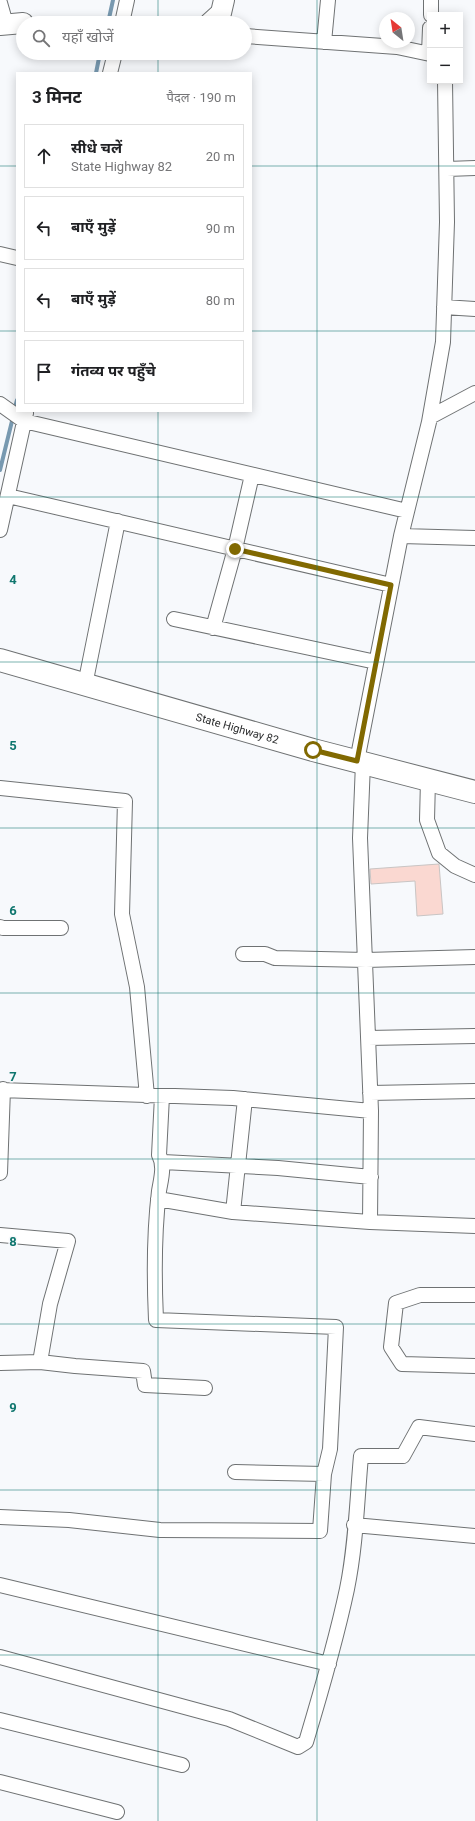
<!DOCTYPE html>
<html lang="hi">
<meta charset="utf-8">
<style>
body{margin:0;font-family:Roboto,"Noto Sans Devanagari",sans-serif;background:#f2f2f2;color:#202124}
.controls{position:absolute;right:12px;top:12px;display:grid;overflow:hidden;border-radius:0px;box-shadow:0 2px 10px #0003}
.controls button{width:36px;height:36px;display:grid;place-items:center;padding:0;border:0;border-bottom:1px solid #e0e0e0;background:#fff;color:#202124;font:20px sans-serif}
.compass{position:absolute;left:379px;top:12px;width:36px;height:36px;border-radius:50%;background:#fff;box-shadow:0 2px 10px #0003;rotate:330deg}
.stop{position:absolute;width:12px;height:12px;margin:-9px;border:3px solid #816901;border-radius:50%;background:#fff}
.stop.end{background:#816901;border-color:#fff;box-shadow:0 1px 4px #0008}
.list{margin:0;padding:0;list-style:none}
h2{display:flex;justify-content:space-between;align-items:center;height:52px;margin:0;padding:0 16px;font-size:17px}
h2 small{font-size:13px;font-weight:400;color:#757577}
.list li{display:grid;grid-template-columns:26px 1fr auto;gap:12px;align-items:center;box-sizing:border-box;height:64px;margin:0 8px 8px;padding:0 8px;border:1px solid #e0e0e0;border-radius:0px}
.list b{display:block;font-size:15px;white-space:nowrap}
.list p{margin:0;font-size:13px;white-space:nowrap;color:#757577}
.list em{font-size:13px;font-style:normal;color:#757577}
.icon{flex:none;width:22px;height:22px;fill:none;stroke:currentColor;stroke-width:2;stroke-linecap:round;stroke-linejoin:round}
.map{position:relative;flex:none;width:475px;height:1821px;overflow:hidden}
.search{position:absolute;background:#fff;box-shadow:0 2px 10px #0003;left:16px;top:16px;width:236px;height:44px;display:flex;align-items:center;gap:10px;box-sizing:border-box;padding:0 14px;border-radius:22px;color:#757577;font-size:15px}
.panel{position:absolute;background:#fff;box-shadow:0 2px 10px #0003;left:16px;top:72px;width:236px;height:340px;border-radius:0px}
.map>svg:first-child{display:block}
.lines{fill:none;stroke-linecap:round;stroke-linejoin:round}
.stream{stroke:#7899b0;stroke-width:4}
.building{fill:#fad8d1;stroke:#c9c5c4}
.minor-casing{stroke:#6f7273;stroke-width:16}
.secondary-casing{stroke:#6f7273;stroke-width:22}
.primary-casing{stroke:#6f7273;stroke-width:24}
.minor{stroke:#fff;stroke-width:14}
.secondary{stroke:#fff;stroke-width:20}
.primary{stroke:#fff;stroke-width:22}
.route{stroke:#816901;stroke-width:5}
.grid{fill:none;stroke:#0f766e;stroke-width:1;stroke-opacity:0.55}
.labels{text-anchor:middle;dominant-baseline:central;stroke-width:3;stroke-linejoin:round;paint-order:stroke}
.street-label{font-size:11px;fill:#2c2d2e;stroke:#f7f9fc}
.grid-label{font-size:13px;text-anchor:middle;font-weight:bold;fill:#0f766e;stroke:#f7f9fc;stroke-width:3;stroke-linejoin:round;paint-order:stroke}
</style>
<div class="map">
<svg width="475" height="1821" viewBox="0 0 475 1821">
<rect width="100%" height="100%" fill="#f7f9fc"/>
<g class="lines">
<path class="stream" d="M108 23 113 0
M96 73 100 53
M14 411 17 400
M0 470 13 417"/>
</g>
<path class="building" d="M439 864 443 914 417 916 415 881 371 884 370 869Z"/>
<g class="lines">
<g class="minor-casing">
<path id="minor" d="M0 3 6 24
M431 15V0
M122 23 127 0
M245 36 397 47 430 54
M324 42 328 0
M429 53 430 28
M110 73 115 53
M447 169 475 168
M0 254 17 258
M444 307 475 309
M0 404 24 421 407 511
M430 417 475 393
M8 496 391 585
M0 530 26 413
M401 536 475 538
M174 619 376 662
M213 628 235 549 252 475
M85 685 118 521
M357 761 401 536 429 422 443 342 447 222 445 81
M428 780 427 820 439 853 455 866 475 875
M0 788 125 801 122 914 137 987 147 1096
M0 927 3 928H61
M243 954H265L275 958 366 960 475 957
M368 1038 475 1036
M0 1090 233 1098 371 1111 360 838 363 763
M370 1093 475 1091
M245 1099 233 1212 370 1222 371 1111
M163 1162 278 1168 371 1177
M0 1173 3 1089
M158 1199 233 1212
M370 1222 475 1226
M0 1235 68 1241 50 1304 40 1362
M475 1295H420L396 1303 391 1347 402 1364 475 1366
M0 1363 40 1362 75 1366 143 1371 145 1385 205 1388
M235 1472 324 1474
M0 1517 69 1520 160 1530 320 1531 324 1474 330 1449 336 1327 156 1320C154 1277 154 1233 159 1191 161 1179 165 1166 159 1155L162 1096
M354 1525 475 1536
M0 1585 329 1664
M0 1657 229 1719 298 1747 306 1742C321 1692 336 1641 347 1589 356 1545 357 1500 361 1456H403L419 1427 475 1434
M0 1720 182 1765
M0 1782 117 1812"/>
</g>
<g class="secondary-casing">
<path id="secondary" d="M210 23 221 13 224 0
M0 25 23 23"/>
</g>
<g class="primary-casing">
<g id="primary">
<path id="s1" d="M0 660 313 750 475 792"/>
</g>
</g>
<use href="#minor" class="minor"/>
<use href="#secondary" class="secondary"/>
<use href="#primary" class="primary"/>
</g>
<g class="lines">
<path class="route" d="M235 549 391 585 357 761 313 750"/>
</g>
<path class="grid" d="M158 0V23M317 0V1821M158 53V73M0 166H17M251 166H475M0 331H17M251 331H475M158 411V1821M0 497H475M0 662H475M0 828H475M0 993H475M0 1159H475M0 1324H475M0 1490H475M0 1655H475"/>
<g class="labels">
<g class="street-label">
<text stroke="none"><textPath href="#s1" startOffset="247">State Highway 82</textPath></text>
</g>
</g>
<g class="grid-label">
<text x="13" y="584">4</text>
<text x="13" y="750">5</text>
<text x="13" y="915">6</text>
<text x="13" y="1081">7</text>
<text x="13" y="1246">8</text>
<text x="13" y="1412">9</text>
</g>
</svg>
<div class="controls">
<button>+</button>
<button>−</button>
</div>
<svg class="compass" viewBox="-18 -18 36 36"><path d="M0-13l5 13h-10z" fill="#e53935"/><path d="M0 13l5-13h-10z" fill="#757577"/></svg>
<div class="stop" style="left:313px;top:750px"></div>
<div class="stop end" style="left:235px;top:549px"></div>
<div class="search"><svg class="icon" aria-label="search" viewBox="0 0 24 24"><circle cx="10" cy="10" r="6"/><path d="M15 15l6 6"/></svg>यहाँ खोजें</div>
<section class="panel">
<h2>3 मिनट<small>पैदल · 190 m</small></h2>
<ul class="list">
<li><svg class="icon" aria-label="ahead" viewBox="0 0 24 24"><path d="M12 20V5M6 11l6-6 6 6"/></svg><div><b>सीधे चलें</b><p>State Highway 82</p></div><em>20 m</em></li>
<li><svg class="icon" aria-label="left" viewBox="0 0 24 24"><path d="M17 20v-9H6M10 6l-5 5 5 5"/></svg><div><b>बाएँ मुड़ें</b></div><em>90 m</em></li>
<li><svg class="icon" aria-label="left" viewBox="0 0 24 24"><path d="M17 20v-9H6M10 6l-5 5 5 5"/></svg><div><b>बाएँ मुड़ें</b></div><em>80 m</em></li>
<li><svg class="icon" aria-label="arrive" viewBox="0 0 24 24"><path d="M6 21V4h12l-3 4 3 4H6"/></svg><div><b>गंतव्य पर पहुँचे</b></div></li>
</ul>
</section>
</div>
